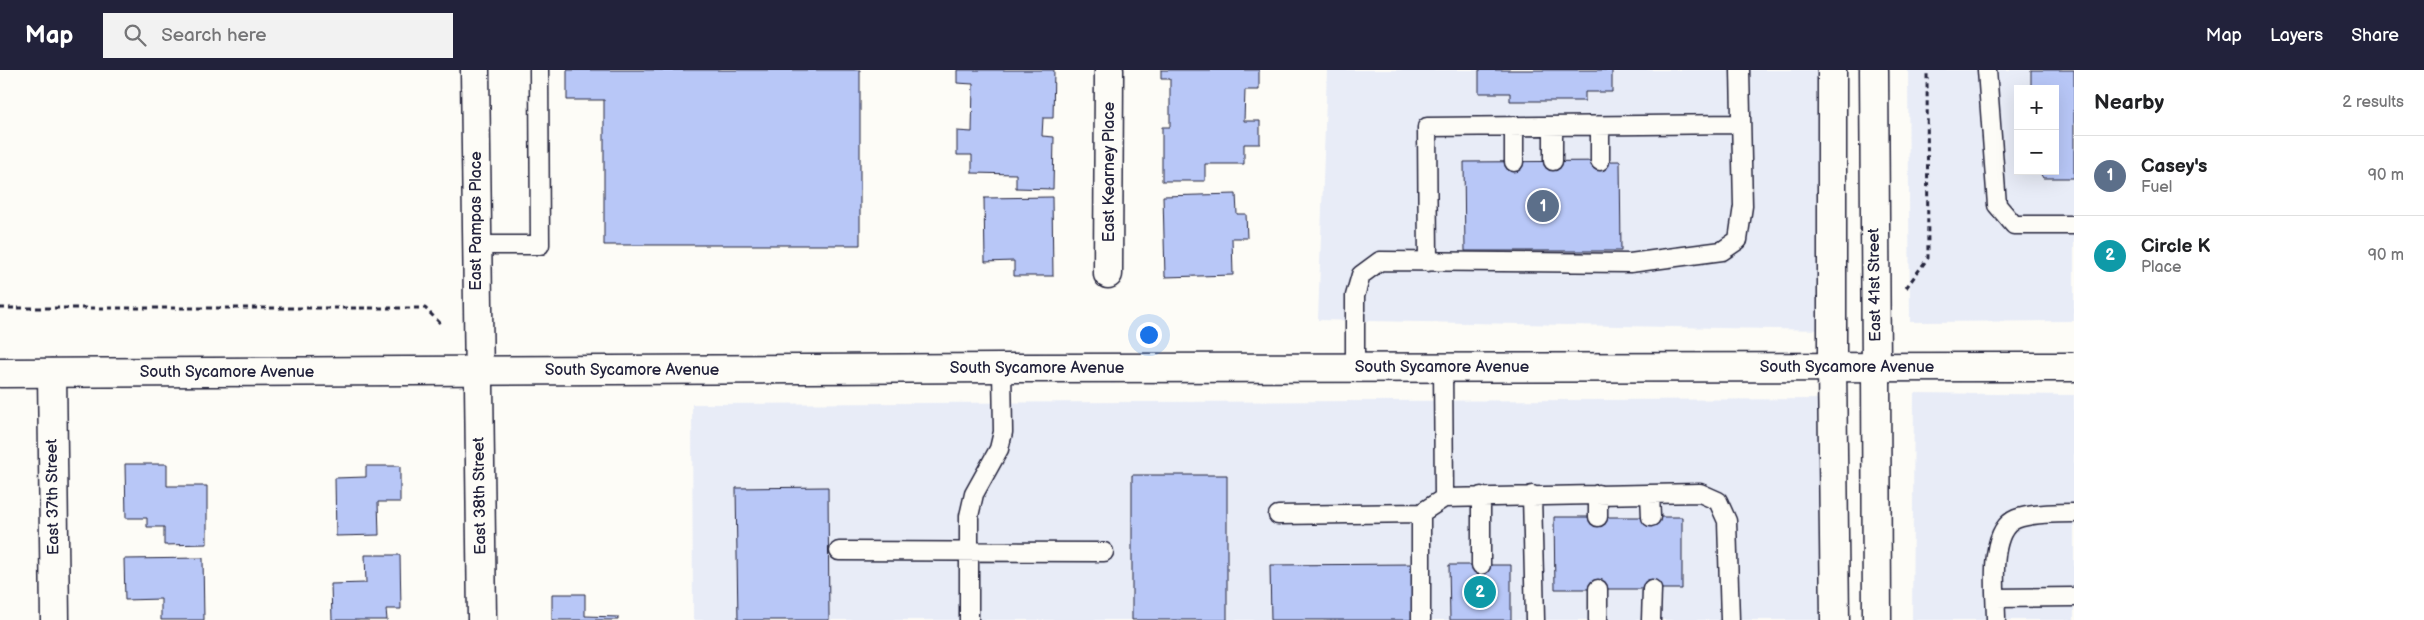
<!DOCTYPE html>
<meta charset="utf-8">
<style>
body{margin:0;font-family:"Balsamiq Sans",sans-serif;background:#f2f2f2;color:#202124}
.controls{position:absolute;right:15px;top:15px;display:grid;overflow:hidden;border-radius:0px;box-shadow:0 5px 20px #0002}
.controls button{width:45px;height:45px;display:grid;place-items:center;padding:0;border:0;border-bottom:1px solid #e0e0e0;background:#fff;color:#202124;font:25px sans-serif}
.you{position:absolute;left:1148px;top:264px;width:18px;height:18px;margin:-12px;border:4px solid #fff;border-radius:50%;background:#1a73e8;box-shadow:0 0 0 8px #1a73e833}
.badge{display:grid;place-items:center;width:32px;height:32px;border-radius:50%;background:#22223b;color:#fff;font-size:16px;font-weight:700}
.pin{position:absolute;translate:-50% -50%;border:2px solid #fff;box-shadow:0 1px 5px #0006}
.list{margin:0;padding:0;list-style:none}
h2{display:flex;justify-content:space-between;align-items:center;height:65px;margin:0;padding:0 20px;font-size:21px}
h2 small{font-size:16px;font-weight:400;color:#757577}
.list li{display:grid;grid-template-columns:32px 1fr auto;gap:15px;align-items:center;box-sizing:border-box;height:80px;padding:0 20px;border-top:1px solid #e0e0e0}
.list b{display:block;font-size:19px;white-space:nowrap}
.list p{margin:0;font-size:16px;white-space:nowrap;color:#757577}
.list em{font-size:16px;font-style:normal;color:#757577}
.icon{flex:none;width:28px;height:28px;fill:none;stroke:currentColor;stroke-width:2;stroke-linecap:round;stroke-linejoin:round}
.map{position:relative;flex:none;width:2074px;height:550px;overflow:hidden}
header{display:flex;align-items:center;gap:30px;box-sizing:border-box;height:70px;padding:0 25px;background:#22223b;color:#fff}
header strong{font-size:24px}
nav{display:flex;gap:28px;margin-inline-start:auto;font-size:18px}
.search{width:350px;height:45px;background:#f2f2f2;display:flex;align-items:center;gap:12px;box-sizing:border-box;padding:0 18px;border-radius:0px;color:#757577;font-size:19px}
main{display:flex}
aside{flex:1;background:#fff}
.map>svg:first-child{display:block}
.built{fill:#e8ecf7;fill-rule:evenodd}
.building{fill:#b8c7f7;stroke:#22223b}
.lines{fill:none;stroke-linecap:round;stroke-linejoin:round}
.service-casing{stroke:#22223b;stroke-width:21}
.minor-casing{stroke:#22223b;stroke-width:31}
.tertiary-casing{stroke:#22223b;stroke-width:31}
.secondary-casing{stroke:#22223b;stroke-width:31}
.path{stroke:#22223b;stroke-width:3;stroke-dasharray:5 4;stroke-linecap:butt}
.service{stroke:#fdfcf7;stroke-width:18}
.minor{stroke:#fdfcf7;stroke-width:28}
.tertiary{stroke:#fdfcf7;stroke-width:28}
.secondary{stroke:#fdfcf7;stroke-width:28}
.labels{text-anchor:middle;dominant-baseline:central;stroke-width:4;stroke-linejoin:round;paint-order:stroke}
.street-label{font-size:16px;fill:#22223b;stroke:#fdfcf7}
</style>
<header>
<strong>Map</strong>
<div class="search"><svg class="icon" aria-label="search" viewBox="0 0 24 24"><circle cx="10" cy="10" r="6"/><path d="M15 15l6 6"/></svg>Search here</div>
<nav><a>Map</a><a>Layers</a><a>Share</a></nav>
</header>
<main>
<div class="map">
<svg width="2074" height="550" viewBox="0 0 2074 550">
<rect width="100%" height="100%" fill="#fdfcf7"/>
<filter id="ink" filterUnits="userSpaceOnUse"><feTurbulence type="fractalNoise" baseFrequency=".02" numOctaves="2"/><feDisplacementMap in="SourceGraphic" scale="10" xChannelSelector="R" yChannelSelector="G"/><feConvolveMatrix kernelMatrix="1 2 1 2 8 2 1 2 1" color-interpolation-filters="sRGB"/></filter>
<g filter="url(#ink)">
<path class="built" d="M1327 0H1819L1825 260 1318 250Z
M1908 0H2074V251L1910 252ZM2018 19H2055V101H2018Z
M1914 323 2074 325V550H1912Z
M1826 329 1827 550H693L692 334Z"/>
<path class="building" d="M567 0H860V175H604V30H567Z
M957 0H1054L1053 48H1043L1042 66 1054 67 1053 119 1016 118V104L972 103V85H957V61L972 62 973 14 957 13Z
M1161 0H1259V20H1245L1244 51H1260V74H1244V94H1205V111H1162V57H1170V9H1161Z
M1479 0H1612V22H1585V31H1510V23H1479Z
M2031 0H2074V108H2043L2039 101H2055V19H2031Z
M1620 91 1621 181H1465L1464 92Z
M1236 124 1237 144H1246L1247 168H1232L1233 205 1165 207 1163 126Z
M1052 127 1053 206H1014V191L985 192 984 128Z
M125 394H167V416H207V474L164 475V457H147V448H126Z
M366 396H400V432H378L379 465 336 466 335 408 366 407Z
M1132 405H1227V550H1132Z
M828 417 829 550H738L736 418Z
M1554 447H1682V519H1555Z
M365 485H400L401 539H386L387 550H332L331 514 366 513Z
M203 488 204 550H161V529L125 530 124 489Z
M1413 494 1414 550H1271L1270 495Z
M1449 495H1511V550H1450Z
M552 524H585V546L618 547V550H552Z"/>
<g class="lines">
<g class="service-casing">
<path id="service" d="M1987 0 1997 135 2014 155H2074
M1514 56V92
M1553 56V91
M1600 56V91
M477 175H540L539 0
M1428 192 1427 57 1741 54
M1443 297 1444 428
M1355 298V226L1361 205 1380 191 1630 193 1722 181 1738 170 1743 136 1740 0
M1598 424V447
M1650 424 1651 447
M1532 425 1535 550
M1481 426V495
M1278 445 1421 443 1444 428 1700 423 1718 431 1727 451 1730 550
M839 481 1104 482
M1996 528 2074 527
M969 550V446L974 424 999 379 1003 362 1002 298
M1421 550V443
M1598 550V519
M1651 550 1652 519
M1996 550C1996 524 1987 461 2016 449 2030 443 2059 443 2074 443"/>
</g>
<g class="minor-casing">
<path id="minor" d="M475 0 482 550
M1108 204 1109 0
M52 303 55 550"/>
</g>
<g class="tertiary-casing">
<path id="tertiary" d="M1832 297 1835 550
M1876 298 1877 550"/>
</g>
<g class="secondary-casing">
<path id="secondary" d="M1874 0 1876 298
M1832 297V0
M0 303 1002 298 2074 297"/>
</g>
<path class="path" d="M1906 218 1928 188 1927 0
M0 238H425L440 253"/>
<use href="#service" class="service"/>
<use href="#minor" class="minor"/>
<use href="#tertiary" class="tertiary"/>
<use href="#secondary" class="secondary"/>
</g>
</g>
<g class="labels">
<g class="street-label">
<text transform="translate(1109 102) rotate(-90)">East Kearney Place</text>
<text transform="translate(476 151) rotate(-90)">East Pampas Place</text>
<text transform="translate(1875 215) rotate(-91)">East 41st Street</text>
<text x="1442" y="297">South Sycamore Avenue</text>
<text x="1847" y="297">South Sycamore Avenue</text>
<text x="1037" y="298">South Sycamore Avenue</text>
<text x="632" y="300">South Sycamore Avenue</text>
<text x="227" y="302">South Sycamore Avenue</text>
<text transform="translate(480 426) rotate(-91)">East 38th Street</text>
<text transform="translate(53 427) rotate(-91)">East 37th Street</text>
</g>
</g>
</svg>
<div class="controls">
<button>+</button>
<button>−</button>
</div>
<div class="you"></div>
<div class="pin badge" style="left:1543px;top:136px;background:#5c6f8a">1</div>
<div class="pin badge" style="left:1480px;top:522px;background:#0f9aa8">2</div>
</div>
<aside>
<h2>Nearby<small>2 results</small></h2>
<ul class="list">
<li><span class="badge" style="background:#5c6f8a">1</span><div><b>Casey's</b><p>Fuel</p></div><em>90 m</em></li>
<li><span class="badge" style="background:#0f9aa8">2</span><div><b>Circle K</b><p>Place</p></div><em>90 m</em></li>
</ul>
</aside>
</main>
